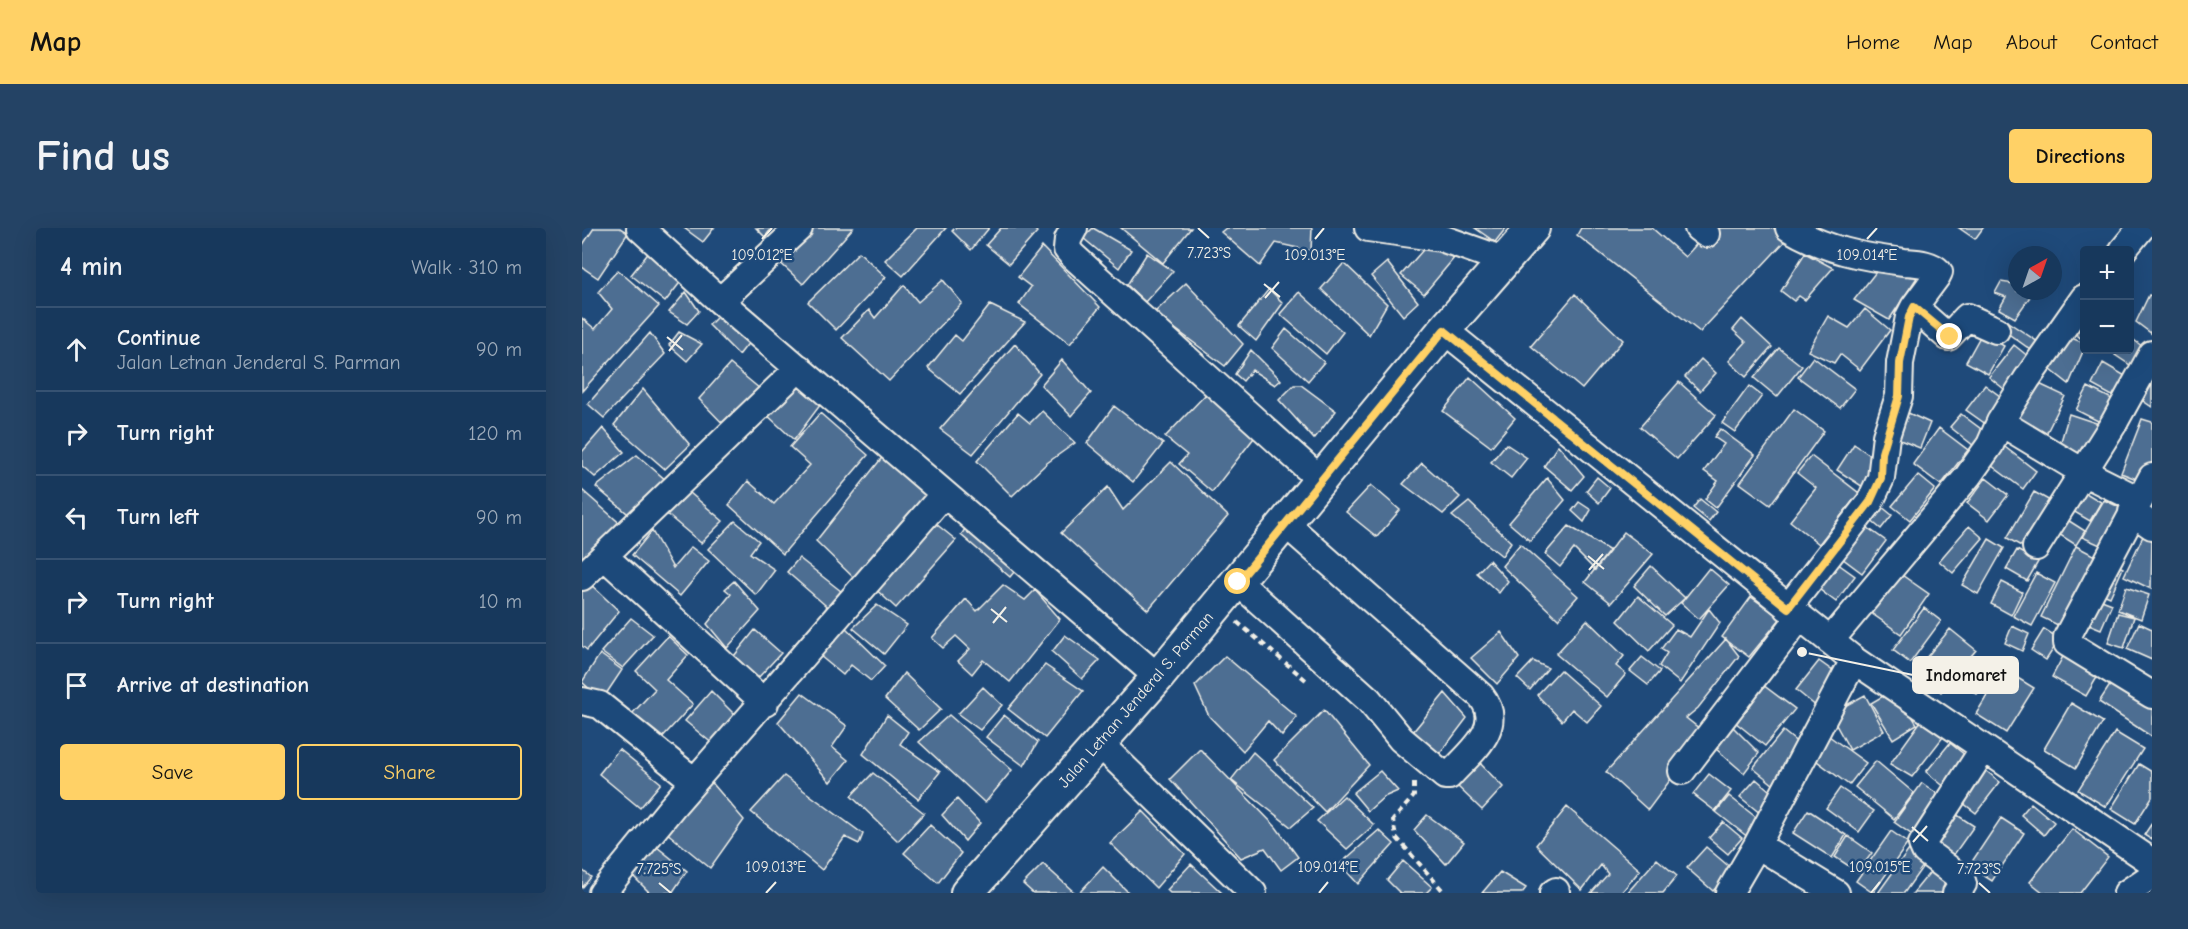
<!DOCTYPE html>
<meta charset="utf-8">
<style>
body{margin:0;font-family:"Comic Neue",sans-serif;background:#244365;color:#f1f3f6}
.controls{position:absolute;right:18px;top:18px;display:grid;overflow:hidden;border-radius:6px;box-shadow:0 6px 24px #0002}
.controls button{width:54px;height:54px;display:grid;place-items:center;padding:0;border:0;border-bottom:2px solid #365272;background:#17385c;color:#f1f3f6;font:30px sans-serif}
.compass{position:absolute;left:1426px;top:18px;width:54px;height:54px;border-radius:50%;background:#17385c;box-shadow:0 6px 24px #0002;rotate:40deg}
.stop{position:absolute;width:18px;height:18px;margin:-14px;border:4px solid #ffd166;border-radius:50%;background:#fff}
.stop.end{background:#ffd166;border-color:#fff;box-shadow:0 2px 6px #0008}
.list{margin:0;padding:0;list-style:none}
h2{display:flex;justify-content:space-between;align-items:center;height:78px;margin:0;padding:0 24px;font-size:26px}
h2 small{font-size:20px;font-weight:400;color:#9eacbb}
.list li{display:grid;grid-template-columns:39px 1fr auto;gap:18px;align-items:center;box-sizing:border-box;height:84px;padding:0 24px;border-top:2px solid #365272}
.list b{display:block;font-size:22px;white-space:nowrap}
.list p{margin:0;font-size:20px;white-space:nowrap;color:#9eacbb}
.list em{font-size:20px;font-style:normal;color:#9eacbb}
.actions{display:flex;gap:12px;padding:18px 24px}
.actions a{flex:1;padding:14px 0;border:2px solid #ffd166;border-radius:6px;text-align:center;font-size:21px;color:#ffd166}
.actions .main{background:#ffd166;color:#111}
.icon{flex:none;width:33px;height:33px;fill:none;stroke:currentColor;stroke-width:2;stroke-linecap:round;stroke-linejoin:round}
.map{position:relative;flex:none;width:1570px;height:665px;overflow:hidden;border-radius:6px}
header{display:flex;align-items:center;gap:36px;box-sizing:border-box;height:84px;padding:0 30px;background:#ffd166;color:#111}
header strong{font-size:28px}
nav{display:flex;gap:33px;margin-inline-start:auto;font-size:21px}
.intro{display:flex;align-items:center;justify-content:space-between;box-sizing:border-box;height:144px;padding:0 36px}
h1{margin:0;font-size:42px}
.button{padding:15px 27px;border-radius:6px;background:#ffd166;color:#111;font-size:21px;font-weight:700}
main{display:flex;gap:36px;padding:0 36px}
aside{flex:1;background:#17385c;border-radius:6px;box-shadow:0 6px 24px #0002}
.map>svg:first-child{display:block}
.building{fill:#4d6e92;stroke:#f4f1e8;stroke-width:1.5}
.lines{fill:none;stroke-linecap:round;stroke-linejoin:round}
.minor-casing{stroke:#f4f1e8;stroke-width:30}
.major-casing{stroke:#f4f1e8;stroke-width:36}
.path{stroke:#f4f1e8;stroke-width:4;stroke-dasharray:6 4.5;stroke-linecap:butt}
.minor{stroke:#1f4a7a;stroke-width:26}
.major{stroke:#1f4a7a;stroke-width:32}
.route{stroke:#ffd166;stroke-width:8}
.ticks{fill:none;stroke:#f4f1e8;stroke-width:2}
.labels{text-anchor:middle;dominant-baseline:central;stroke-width:5;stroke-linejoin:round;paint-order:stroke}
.street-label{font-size:16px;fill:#f4f1e8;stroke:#1f4a7a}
.ticks-label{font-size:15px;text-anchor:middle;fill:#f4f1e8;stroke:#1f4a7a;stroke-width:5;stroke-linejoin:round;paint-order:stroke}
.leader{fill:none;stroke:#f4f1e8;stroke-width:2}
.callout-dot{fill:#f4f1e8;stroke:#1f4a7a;stroke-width:2}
.callout{fill:#f4f1e8;stroke:#f4f1e8;stroke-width:2}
.callout-label{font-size:18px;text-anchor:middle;font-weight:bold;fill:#111}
</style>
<header>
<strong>Map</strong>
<nav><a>Home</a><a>Map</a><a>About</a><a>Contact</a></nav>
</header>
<div class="intro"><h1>Find us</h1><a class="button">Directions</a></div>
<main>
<aside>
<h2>4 min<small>Walk · 310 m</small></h2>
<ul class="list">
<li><svg class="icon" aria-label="ahead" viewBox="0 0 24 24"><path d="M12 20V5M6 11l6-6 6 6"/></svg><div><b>Continue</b><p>Jalan Letnan Jenderal S. Parman</p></div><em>90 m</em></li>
<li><svg class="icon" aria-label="right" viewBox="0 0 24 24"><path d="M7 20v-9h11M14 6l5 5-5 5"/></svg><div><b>Turn right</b></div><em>120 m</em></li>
<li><svg class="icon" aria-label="left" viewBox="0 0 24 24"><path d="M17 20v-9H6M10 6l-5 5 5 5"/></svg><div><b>Turn left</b></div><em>90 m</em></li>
<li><svg class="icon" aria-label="right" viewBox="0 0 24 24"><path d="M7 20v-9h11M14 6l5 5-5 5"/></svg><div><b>Turn right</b></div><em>10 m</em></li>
<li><svg class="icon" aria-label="arrive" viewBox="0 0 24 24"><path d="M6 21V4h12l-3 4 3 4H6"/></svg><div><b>Arrive at destination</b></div></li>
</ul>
<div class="actions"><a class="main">Save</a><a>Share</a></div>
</aside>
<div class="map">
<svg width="1570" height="665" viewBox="0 0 1570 665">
<rect width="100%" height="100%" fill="#1f4a7a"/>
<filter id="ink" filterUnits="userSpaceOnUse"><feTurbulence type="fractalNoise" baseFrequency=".0167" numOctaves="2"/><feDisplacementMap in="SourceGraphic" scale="12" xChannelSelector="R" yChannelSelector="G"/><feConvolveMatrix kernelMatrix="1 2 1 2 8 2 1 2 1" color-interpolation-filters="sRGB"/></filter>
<g filter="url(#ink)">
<path class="building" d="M12 0H38L46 5 16 50 0 39V18Z
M102 0H132L121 14Z
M174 0H190L183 9Z
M224 0H271L221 56 193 30Z
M335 0H364L321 48 303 32Z
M373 0H407L389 22 370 3Z
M419 0H451L455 4 427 36 404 17Z
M511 0 549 22 537 40 501 10Z
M539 0H609L581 35Z
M644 0H730L729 23 694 15 678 38 639 4Z
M893 0H924L913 14Z
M999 0H1070L1103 29 1129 0H1191L1205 11 1118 104 995 7Z
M1377 0H1401L1393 11Z
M848 14 877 24 842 66 819 47Z
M460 19 518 79 488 116 437 76 449 59 436 49Z
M68 23 100 52 83 74 49 47Z
M277 24 304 49 254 102 226 74Z
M565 25 591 43 563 74 545 57Z
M1223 25 1251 40 1223 72 1217 68 1212 73 1199 63Z
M805 34 836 74 821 88 789 48Z
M762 35 805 76 787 107 739 61Z
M1297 40 1336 48 1307 92 1272 72Z
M36 42 77 78 0 163V90L13 101 30 81 16 64Z
M361 52 380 75 307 153 260 110 287 82 293 90 322 57 336 74Z
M1435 52V63H1452L1433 90 1417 81 1424 69 1413 65 1419 54 1432 56Z
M604 55 661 116 643 138 572 85Z
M687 61 701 75 674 113 657 98Z
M104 64 117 83 105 96 87 84Z
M717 64 761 104 744 126 698 86Z
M993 66 1041 112 1000 161 949 118Z
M1567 67 1570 68V106L1554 94Z
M408 77 443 94 378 166 346 140 373 107 380 113Z
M145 79 172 108 157 127 127 97Z
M1283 81 1308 102 1278 142 1258 126 1252 135 1226 123 1246 88 1267 100Z
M1160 91 1190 119 1164 149 1147 133 1164 114 1151 102Z
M1502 91V113L1488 101Z
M1426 94 1459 116 1452 124 1421 102Z
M704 101 742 134 726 153 690 120Z
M97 104 120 116 105 133 87 117Z
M68 105 83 126 22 190 6 176Z
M1400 105 1422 118 1406 146 1384 134Z
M1482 107 1502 115V121L1487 156 1469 142Z
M1548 109 1565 122 1551 139 1533 127 1536 122H1548Z
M433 116 458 146 391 226 358 201Z
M1432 117 1452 133 1427 165 1407 149Z
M1197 120 1220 138 1195 169 1172 150Z
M669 122 699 152 693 157 670 142 661 153 653 146Z
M1231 129 1273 161 1258 180 1216 149Z
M1119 131 1134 145 1118 163 1103 149Z
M480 132 509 165 489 188 459 157Z
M1521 135 1545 149 1534 170 1510 157Z
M148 136 184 166 149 204 117 171Z
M888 149 933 190 909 219 861 183Z
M212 151 242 172 212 212 183 185Z
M1097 154 1134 187 1095 231 1058 199Z
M1453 154 1483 168 1464 206 1435 192Z
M1570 156V179L1561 173Z
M712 157H719L754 183 732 211 697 172Z
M1403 157 1426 174 1408 199 1384 182Z
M1167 158 1180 168 1153 204 1140 195Z
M1506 159 1530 171 1518 194 1494 182Z
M61 161 108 217 83 241 32 197Z
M626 164 675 206 630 264 597 236 605 227 583 209Z
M532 178 581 216 551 254 505 215Z
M1212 181 1242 203 1188 277 1158 255Z
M460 183 493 215 465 235 430 268 395 233 436 185 448 195Z
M1324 184 1348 195 1338 220 1313 210Z
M238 185 286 227 201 326 147 277 166 253 192 276 228 237 208 219Z
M1379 186 1403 204 1392 218 1368 199Z
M1487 186 1517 196 1506 229 1477 220Z
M1560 191 1570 194V234L1562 254 1539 245Z
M21 200 42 224 13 249 0 238V224Z
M1357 200 1386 222 1359 257 1331 236Z
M1138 201 1173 227 1134 280 1123 271 1136 253 1122 243 1142 216 1132 209Z
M924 216 945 230 929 250 909 234Z
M1272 216 1298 234 1281 259 1255 242Z
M1419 216 1454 243 1441 261 1406 235Z
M976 217 1002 248 990 262 962 238Z
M306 222 355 260 275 353 234 313Z
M55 227 93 260 51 290 14 259Z
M1229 228 1277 265 1237 316 1208 293 1234 260 1215 245Z
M589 234 646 288 566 382 479 305 526 259 541 282Z
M840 235 878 269 861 286 821 256Z
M1336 247 1353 261 1328 292 1310 278Z
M1015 249 1028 260 1017 275 1004 263Z
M965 250 983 272 948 313 927 295Z
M1404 250 1426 267 1407 292 1385 275Z
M789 257 818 282 795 309 764 284Z
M101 259 141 293 119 315 82 284Z
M1494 259 1519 274 1508 293 1484 279Z
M0 262 42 299 0 338Z
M1452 264 1472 275 1446 322 1425 310Z
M1118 271 1134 284 1127 293 1111 280Z
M1522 272 1546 283 1525 320 1500 309Z
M887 274 929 314 920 328 870 288Z
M997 274 1009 282 1002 294 990 283Z
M1299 278 1310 287 1299 301 1288 292Z
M1481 289 1503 303 1494 317 1472 303Z
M348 291 374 312 314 380 288 356Z
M389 292 441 333 428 349 379 307Z
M153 293 177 313 168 325 193 342 174 367 126 321Z
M1279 295 1304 313 1280 345 1256 327Z
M987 298 1028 323 1013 342 992 321 978 339 963 326Z
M1387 298 1401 310 1371 345 1357 333Z
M70 303 91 340 109 319 127 333 98 368 50 327Z
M1042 304 1071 326 1029 375 1003 354Z
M1563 304 1570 308 1569 361 1542 348Z
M1407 311 1422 320 1396 366 1380 357Z
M938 316 996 368 976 391 920 338Z
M1494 318 1515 329 1480 399 1459 389Z
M1435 322 1456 334 1445 353 1424 341Z
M217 330 264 367 250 383 205 344Z
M907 332 926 353 917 365 895 345Z
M1252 333 1273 348 1254 374 1233 358Z
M1527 334 1541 340 1528 369 1514 363Z
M1069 338 1103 370 1083 388 1052 358Z
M1127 340 1147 357 1117 391 1099 375Z
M1317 345 1347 366 1319 406 1289 385Z
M1454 345 1473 355 1450 398 1431 388Z
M5 353 37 383 5 422 0 418V359Z
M152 353 178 383 145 420 125 396 149 366 143 361Z
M1420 354 1440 364 1429 387 1409 376Z
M421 357 443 372 453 362 478 391 428 454 401 432 390 446 376 433 388 421 374 408 361 420 350 410 384 371 395 383Z
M1544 359 1567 367 1559 391 1536 382Z
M1056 368 1090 397 1067 423 1036 393Z
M1169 369 1199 390 1167 429 1140 409Z
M1512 369 1530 376 1519 401 1502 394Z
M295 377 325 397 302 426 271 400Z
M1342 380 1359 393 1328 435 1311 422Z
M1127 381 1138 395 1098 455 1077 438 1085 425 1079 421 1094 401 1108 409Z
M1536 385 1552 389 1542 420 1526 415Z
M49 390 71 407 41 440 19 424Z
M1005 392 1042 428 1034 438 1044 446 1025 469 974 426Z
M1557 395 1570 401V432L1545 421Z
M262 398 303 438 289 453 269 437 261 447 238 428Z
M1430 398 1447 406 1440 423 1423 415Z
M1368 401 1394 422 1359 464 1334 442Z
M1462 401 1478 411 1464 432 1449 422Z
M173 402 199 425 176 450 152 428Z
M919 404 937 430 915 456 889 430Z
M483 407 518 432 500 451 470 424Z
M86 408 106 427 84 452 111 476 76 514 48 488 73 461 54 443Z
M1144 411 1157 428 1116 480 1104 490 1123 505 1066 582 1024 544Z
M1485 421 1520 441 1504 468 1470 449Z
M18 426 40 442 20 472 0 454Z
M643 428 715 489 700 508 686 493 661 523 627 488 613 458Z
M1060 429 1078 443 1066 457 1048 443Z
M1396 430 1412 441 1395 466 1379 455Z
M951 433 966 440 948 462 935 450Z
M1237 433 1259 449 1235 479 1214 462Z
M463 437 501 463 463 510 426 481Z
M1421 441 1452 460 1424 505 1394 486Z
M978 442 1019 478 1005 494 990 481 980 493 955 467Z
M322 445 359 481 337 502 303 471Z
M1534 448 1570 471V509L1517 474Z
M1177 454 1213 481 1183 518 1148 490Z
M401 459 420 477 398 502 376 486Z
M1313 461 1335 496 1311 511 1289 475Z
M129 463 161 495 138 522 103 493Z
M220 465 265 498 250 519 266 532 248 554 196 494Z
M863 465 885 490 857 527 830 505Z
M1283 467 1302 503 1268 522 1248 486Z
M1489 475 1521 494 1494 540 1462 521Z
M742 482 787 537 743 584 692 532Z
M305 487 326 504 318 516 358 544 336 571 281 526Z
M367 487 430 542 403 575 337 514Z
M422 487 456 514 442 538 404 509Z
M1341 490 1365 504 1330 549 1308 536Z
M1145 493 1177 525 1162 545 1127 515Z
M1201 503 1222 520 1192 557 1171 540Z
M1533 504 1561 521 1524 579 1496 562Z
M1247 508 1284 535 1267 557 1231 530Z
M1368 515 1388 531 1364 560 1344 544Z
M37 521 79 555 58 580 17 546Z
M618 521 694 599 716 629 699 642 683 620 659 630 588 551Z
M671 524 731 580 709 599 649 552Z
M892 529 921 559 900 582 874 557Z
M1294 533 1332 565 1312 591 1273 559Z
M1557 536 1570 544V569L1553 596 1529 581Z
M1397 537 1418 554 1394 585 1372 568Z
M798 543 816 563 802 569 786 583 771 565Z
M291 545 342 585 316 613 269 568Z
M1127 546 1149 563 1133 583 1111 566Z
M202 548 281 606 277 616 263 609 240 642 169 584Z
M126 550 162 592 128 640 84 604Z
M1174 551 1194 568 1179 586 1158 569Z
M1340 555 1364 572 1336 611 1312 594Z
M1258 560 1292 583 1277 604 1244 580Z
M762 568 792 597 765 621 735 593Z
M1147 568 1180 594 1167 610 1134 584Z
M375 571 398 595 383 613 360 587Z
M1449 575 1472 594 1462 607 1439 587Z
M985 579 1058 642 1039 665H1009L1026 646 1019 637 1000 662 954 617Z
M1226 582 1264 607 1250 630 1211 605Z
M561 583 603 626 574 660 528 615Z
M1369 583 1392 598 1366 635 1344 619Z
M845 587 882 614 864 636 832 602Z
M1419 590 1442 605 1410 653 1387 638Z
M1141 594 1160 610 1146 626 1127 610Z
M1570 595V612L1562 607Z
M348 597 379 625 356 655 322 625Z
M1490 601 1526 629 1498 665H1462L1448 654Z
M797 602 812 616 776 656 758 636Z
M1309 603 1326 615 1291 665 1274 653Z
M1266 608 1290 625 1276 644 1253 629Z
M70 615 105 643 90 665H68L45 642Z
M1124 619 1150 641 1131 663 1105 640Z
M1329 619 1346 631 1322 665H1296Z
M1075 631 1095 648 1081 665H1045Z
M821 633 850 659 844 665H818L805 652Z
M461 636 493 665H451L441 656Z
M609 636 640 665H588L585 662Z
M1353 638 1372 654 1363 665H1331Z
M521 639 547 665H497Z
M0 642 9 649 0 660Z
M918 644 944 660 940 665H900Z"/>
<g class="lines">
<g class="minor-casing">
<path id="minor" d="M58 0 138 73 576 449
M492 0 486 11 485 21 491 28 740 253
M786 0 859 10 924 33
M1116 0 1124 6
M1207 0C1243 22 1281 29 1322 34 1334 35 1349 35 1357 44L1355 48 1332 79 1366 109 1385 89 1414 102
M1541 22 1559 0
M138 73 217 0
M862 102 1272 432 1570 634
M1418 194 1501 244 1557 272
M1570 249 1485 409V415L1570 467
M1550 284 1570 298
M1454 319 1532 195 1570 126
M22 328 183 475
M0 349 217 140
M656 354 787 472 819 511 863 548H867C888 524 924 500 899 468L704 296
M1206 380 1288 274 1299 250 1304 208 1317 168 1318 135 1327 89 1332 79
M1248 413 1386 248 1408 217 1418 194 1445 151 1502 70
M0 473 18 477 112 553
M517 515 671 665
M1100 543 1217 390
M20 665 90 579 362 266
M971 665 974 663
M1147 665 1175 617
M1254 665 1175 617 1272 432
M1374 665 1381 656 1379 650 1343 623 1340 616 1402 520
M1545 665 1570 648"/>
</g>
<g class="major-casing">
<path id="major" d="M385 665 576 449 862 102 951 0"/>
</g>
<path class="path" d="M655 394 725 453
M832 555V568L811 592 814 609 863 665"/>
<use href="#minor" class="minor"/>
<use href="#major" class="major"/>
</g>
</g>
<g class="lines" filter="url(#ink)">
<path class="route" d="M656 354 862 102 1206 380 1288 274 1299 250 1300 225 1317 168 1318 135 1327 89 1332 79 1368 109"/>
</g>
<path class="ticks" d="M616 0 627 10M180 11 190 0M733 11 742 0M1285 11 1295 0M682 56 698 69M683 70 697 54M85 109 101 122M87 123 100 107M1006 328 1022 341M1007 342 1021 326M409 381 425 394M411 395 424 379M1330 599 1346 613M1331 614 1345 598M77 655 89 665M1397 655 1408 665M184 665 194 654M737 665 746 654M1289 665 1298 654"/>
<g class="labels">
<g class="street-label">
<text transform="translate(554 472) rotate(-49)">Jalan Letnan Jenderal S. Parman</text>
</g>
</g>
<g class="ticks-label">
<text x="627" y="30">7.723°S</text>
<text x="180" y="32">109.012°E</text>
<text x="733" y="32">109.013°E</text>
<text x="1285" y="32">109.014°E</text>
<text x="194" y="644">109.013°E</text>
<text x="746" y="644">109.014°E</text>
<text x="1298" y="644">109.015°E</text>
<text x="77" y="646">7.725°S</text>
<text x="1397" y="646">7.723°S</text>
</g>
<path class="leader" d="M1220 424L1331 447"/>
<circle class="callout-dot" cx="1220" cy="424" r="6"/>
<rect class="callout" x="1331" y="429" width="105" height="36" rx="6"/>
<g class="callout-label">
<text x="1384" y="453">Indomaret</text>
</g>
</svg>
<div class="controls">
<button>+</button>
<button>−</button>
</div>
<svg class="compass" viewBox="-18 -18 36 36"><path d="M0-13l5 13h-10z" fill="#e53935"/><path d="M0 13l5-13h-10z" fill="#9eacbb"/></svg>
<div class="stop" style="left:656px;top:354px"></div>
<div class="stop end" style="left:1368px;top:109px"></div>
</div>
</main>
